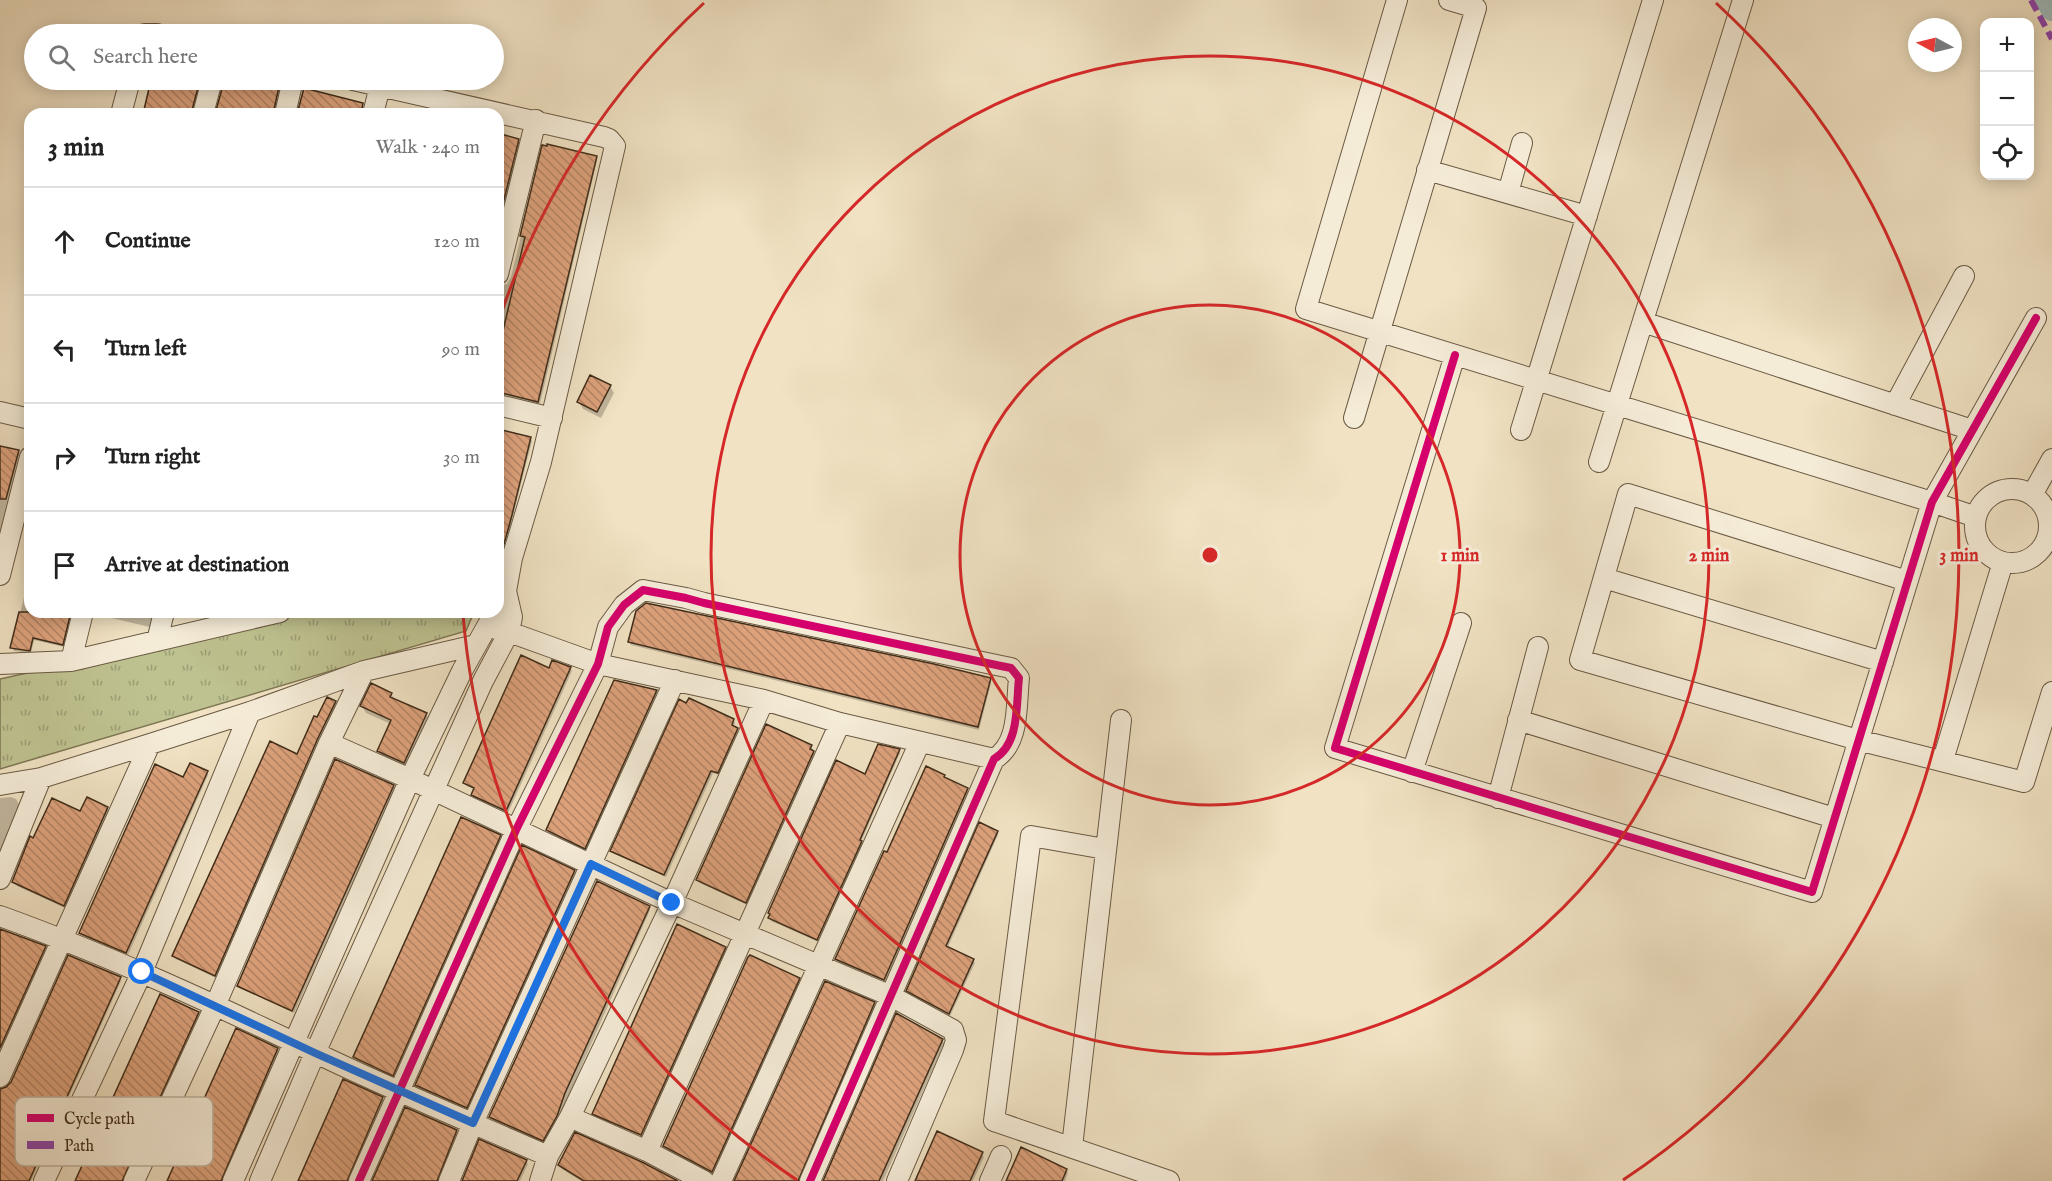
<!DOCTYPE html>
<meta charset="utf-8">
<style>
body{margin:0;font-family:"IM FELL English",serif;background:#f6f6f6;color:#222}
.controls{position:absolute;right:18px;top:18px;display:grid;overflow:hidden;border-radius:12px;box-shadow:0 3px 15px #0003}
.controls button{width:54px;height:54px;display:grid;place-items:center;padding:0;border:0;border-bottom:2px solid #e0e0e0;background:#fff;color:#222;font:30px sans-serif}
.compass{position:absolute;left:1908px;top:18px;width:54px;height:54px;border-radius:50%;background:#fff;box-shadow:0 3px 15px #0003;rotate:277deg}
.stop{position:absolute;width:18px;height:18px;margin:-14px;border:4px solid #1a73e8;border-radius:50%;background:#fff}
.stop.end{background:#1a73e8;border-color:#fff;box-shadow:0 2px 6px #0008}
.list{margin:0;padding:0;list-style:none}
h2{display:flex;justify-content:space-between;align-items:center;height:78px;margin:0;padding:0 24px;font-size:26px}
h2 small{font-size:20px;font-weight:400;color:#767676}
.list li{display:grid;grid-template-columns:39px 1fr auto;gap:18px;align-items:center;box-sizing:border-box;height:108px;padding:0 24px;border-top:2px solid #e0e0e0}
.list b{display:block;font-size:22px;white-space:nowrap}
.list em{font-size:20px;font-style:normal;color:#767676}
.icon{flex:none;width:33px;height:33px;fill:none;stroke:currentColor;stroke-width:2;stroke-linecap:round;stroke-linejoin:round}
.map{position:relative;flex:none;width:2052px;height:1181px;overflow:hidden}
.search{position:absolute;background:#fff;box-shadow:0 3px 15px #0003;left:24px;top:24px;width:480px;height:66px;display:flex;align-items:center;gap:15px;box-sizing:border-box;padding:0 21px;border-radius:33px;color:#767676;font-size:22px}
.panel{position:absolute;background:#fff;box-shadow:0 3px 15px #0003;left:24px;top:108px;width:480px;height:510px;border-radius:18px}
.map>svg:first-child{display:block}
.grass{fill:url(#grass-tufts);stroke:#7e7754;stroke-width:1.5}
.shadow{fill:#0003}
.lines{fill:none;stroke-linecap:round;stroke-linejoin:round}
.canal{stroke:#9ebbbe;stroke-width:22}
.building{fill:url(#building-back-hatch);stroke:#3f2c19;stroke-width:1.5}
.minor-casing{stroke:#6b5a44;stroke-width:22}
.minor{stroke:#f5ecd8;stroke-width:20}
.quiet{stroke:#8e44ad;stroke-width:6;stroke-dasharray:12 6;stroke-linecap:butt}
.cycleway-casing{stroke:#f5ecd8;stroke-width:11}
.cycleway{stroke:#d6006c;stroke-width:8}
.route{stroke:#1a73e8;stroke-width:8}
.ring{fill:none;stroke:#d62828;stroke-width:3}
.key{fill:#f5ecd8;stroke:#beb29f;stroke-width:1.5}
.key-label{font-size:16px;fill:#3f2c19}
.centre{fill:#d62828;stroke:#f5ecd8;stroke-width:3}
.ring-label{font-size:18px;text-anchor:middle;font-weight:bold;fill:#d62828;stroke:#f5ecd8;stroke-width:6;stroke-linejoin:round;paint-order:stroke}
</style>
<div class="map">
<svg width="2052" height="1181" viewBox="0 0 2052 1181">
<defs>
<pattern id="grass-tufts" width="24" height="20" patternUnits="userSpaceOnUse" patternTransform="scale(1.5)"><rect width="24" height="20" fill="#bec290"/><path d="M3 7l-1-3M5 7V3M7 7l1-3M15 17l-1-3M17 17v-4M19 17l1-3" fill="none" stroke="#9c9e75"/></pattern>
<pattern id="building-back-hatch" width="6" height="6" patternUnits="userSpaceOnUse" patternTransform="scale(1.5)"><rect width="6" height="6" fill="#dda27c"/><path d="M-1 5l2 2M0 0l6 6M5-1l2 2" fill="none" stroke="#b58465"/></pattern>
</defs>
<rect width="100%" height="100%" fill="#f0e2c3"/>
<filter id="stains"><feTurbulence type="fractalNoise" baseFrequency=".00333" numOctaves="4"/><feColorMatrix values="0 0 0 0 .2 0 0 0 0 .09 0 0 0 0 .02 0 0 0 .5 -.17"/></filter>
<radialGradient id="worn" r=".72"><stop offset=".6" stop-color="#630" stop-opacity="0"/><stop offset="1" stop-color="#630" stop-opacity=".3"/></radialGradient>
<path class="grass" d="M302 612H474L466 631 0 769V679Z"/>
<path class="shadow" d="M152 80H202L192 114H144Z
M224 80H264L279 83 281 86 276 114H217Z
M394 111 409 114H394Z
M498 135 518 140 520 143 498 231Z
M543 146 596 157 597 160 540 404 498 394V287L507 284 511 277Z
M610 386 614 393 601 418 583 409 579 402Z
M498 431 530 438 532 441 509 531 498 529Z
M0 447 18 452 19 455 0 536Z
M30 572V612H72L64 647 34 640 31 653 14 651 12 648Z
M106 612H154L150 627 107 617Z
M629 642 990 680 991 683 979 730 631 645Z
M570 668 572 671 508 813 474 798 473 795 475 789 467 786 465 783 550 670Z
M656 691 658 694 587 851 549 833 548 830Z
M391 694 395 700 426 714 430 721 408 769 383 758 379 751 391 724 366 713 362 706Z
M335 702 337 705 319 742 216 978 176 959 174 956 298 756 318 719Z
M733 720 735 723 733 728 739 732 719 775 713 773 666 877 614 853 612 850Z
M811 746 815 755 747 905 700 883 698 880Z
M899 751 900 753 861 842 863 845 819 942 771 921 769 913 866 776Z
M207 772 208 775 128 955 83 936 81 933 184 779Z
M944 776 946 779 967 789 969 792 886 982 838 962 836 959 887 854Z
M393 786 395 789 294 1013 240 988 239 986Z
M11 797 16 799 20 806 9 830 11 834 0 863V798Z
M107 808 109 811 65 908 17 886 16 883 34 840 81 813Z
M997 832 998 835 947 949 973 960 975 963 950 1016 910 994 908 991Z
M499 836 501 839 395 1078 356 1060 355 1057Z
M574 872 576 874 468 1110 418 1088 417 1085Z
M649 907 650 910 558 1120 545 1143 492 1120 490 1117Z
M0 930 45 947 46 950 0 1053Z
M725 948 727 951 643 1137 595 1116 594 1113Z
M120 978 121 981 31 1181H0V1090L12 1083Z
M799 979 800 982 713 1174 666 1149 664 1146Z
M874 1003 876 1008 801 1181H734Z
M198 1013 200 1017 124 1181H77Z
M942 1039 944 1044 883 1181H825Z
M277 1049 279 1053 223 1181H169Z
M382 1099 384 1102 349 1181H299Z
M456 1131 458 1134 439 1181H374Z
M982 1154 984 1157 973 1181H916Z
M526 1161 528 1164 520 1181H464Z
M559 1165 675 1181H581L562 1169Z
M1066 1170 1068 1173 1065 1181H1008Z"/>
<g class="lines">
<path class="canal" d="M2046 0 2052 10"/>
</g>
<path class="building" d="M151 80H200L191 114H143Z
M231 80H271L280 82 273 114H215L223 85 229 86Z
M304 88 363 103 361 114H297Z
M501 134 519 139 498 224V148Z
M547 144 597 156 538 402 498 392V352L525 237 520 236 542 145 547 146Z
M590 375 611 385 597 412 577 402Z
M498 429 531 437 512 515 503 548 498 547Z
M0 446 19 450 6 499H0Z
M646 603 934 664 991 678 978 727 628 642 636 611Z
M19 612H71L63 645 33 638 30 651 10 648Z
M521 655 549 668 552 660 571 667 506 811 471 795 474 788 463 783Z
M614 680 657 690 585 849 546 830Z
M371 683 392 693 390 697 427 713 404 763 377 751 391 720 360 706Z
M327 697 336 701 318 738 215 976 172 956 270 741 297 754 314 716 317 717Z
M689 698 734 719 732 725 738 728 718 773 711 771 664 875 610 851 679 699 686 703Z
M766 724 812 745 810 749 814 751 746 903 696 880Z
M878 744 900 749 860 840 862 841 817 940 768 918 770 914 768 913 836 760 865 774Z
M335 759 394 785 292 1011 237 986Z
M190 763 208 771 126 953 79 933 155 764 183 777Z
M926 766 945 775 944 777 968 788 884 980 835 959 884 851 887 852Z
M87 797 108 807 64 906 12 882 30 836 33 838 52 798 80 811Z
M461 817 501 835 393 1076 353 1057Z
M979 822 998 831 946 946 974 959 949 1014 906 991Z
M522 845 575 870 467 1108 415 1085Z
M597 881 650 906 565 1093 557 1116 543 1141 489 1117Z
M677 924 726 947 641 1135 592 1114Z
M0 929 46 946 0 1048Z
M68 955 121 977 29 1181H0V1089L6 1087 11 1082Z
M750 955 800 978 712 1172 663 1146 748 957Z
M825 981 875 1002 798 1181H734Z
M160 994 199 1012 122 1181H75Z
M896 1013 943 1039 879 1181H823Z
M236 1028 278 1048 221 1181H167Z
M343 1079 383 1097 347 1181H298Z
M405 1107 457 1130 437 1181H372Z
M937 1131 983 1152 970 1181H915Z
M575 1132 642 1162 678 1181H584L558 1165Z
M479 1139 527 1160 517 1181H462Z
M1021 1147 1067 1169 1062 1181H1006Z"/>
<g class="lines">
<g class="minor-casing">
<path id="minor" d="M1397 0 1306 309 1932 502 1976 517
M145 34H157
M353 80 604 137 609 139 615 146 541 462 512 558 506 591 498 606
M121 114 130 80
M203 114 212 80
M285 114 293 80
M373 114 380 86
M1427 170 1587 216
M1508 193 1522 143
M498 274 536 120
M1643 322 1972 430
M1455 355 1335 748 1812 892 1932 502 2036 318
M498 405 552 418
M1895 405 1964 276
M0 412 30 419
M1354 418 1476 8 1449 0
M1521 430 1653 0
M1599 462 1743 0
M1975 526a37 37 0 1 1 74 0a37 37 0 1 1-74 0Z
M2032 495 2052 459
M0 575 30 457
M1604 578 1883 662
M1907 581 1628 494 1580 660 1858 740 2024 782 2052 692
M498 630 509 632 598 664 764 700 840 723 994 759
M157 641 164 612
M71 661 83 612
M0 664 71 661 280 612
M1518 720 1834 818
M329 743 410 779 672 903 891 996 953 1030 956 1040 953 1050 897 1181
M1943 760 2003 562
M1412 772 1461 623
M0 785 41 778 150 744 250 712 364 671 476 645
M1498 798 1538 647
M1105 849 1031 836 994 1121 1169 1181
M0 879 41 778
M0 916C108 955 212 1003 316 1053 392 1090 471 1122 548 1156
M0 1077 150 744
M570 1117 647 1151 704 1181
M1072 1147 1121 720
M647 1151 840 723
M44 1181 142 972 250 712
M134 1181 215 1006 329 743 364 671
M233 1181 410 779 462 671 495 612
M260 1181 315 1053 483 681 509 632 512 617 506 591
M359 1181 516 830 598 664 608 627 624 605 643 590 686 598 704 603 1001 666 1011 668 1019 678C1016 705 1020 744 994 759L810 1181
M449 1181 473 1123 675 680
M540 1181 548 1156 570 1117 672 903 764 700
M721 1181 920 742
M990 1181 1001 1156"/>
</g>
<use href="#minor" class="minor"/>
<path class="quiet" d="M2031 0 2052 39"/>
<g class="cycleway-casing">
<path id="cycleway" d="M1455 355 1335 748 1812 892 1932 502 2036 318
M359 1181 516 830 598 664 608 627 624 605 643 590 686 598 704 603 1001 666 1011 668 1019 678C1016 705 1020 744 994 759L810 1181"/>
</g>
<use href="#cycleway" class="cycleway"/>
</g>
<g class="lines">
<path class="route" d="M142 972 315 1053 473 1123 591 864 672 903"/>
</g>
<g class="ring">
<circle cx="1210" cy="555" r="250"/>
<circle cx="1210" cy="555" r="499"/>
<path d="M797 1180A749 749 0 0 1 463 614M500 317A749 749 0 0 1 704 3M1716 3A749 749 0 0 1 1623 1180"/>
</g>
<rect x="15" y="1097" width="198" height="69" rx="9" class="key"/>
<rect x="27" y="1114" width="27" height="8" fill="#d6006c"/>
<rect x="27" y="1141" width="27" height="8" fill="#8e44ad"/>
<g class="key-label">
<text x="64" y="1124">Cycle path</text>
<text x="64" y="1151">Path</text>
</g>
<circle cx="1210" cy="555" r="9" class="centre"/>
<g class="ring-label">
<text x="1460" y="561">1 min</text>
<text x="1709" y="561">2 min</text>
<text x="1959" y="561">3 min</text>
</g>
<rect width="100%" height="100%" filter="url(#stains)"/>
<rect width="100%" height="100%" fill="url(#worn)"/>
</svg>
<div class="controls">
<button>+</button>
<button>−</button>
<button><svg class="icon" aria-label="locate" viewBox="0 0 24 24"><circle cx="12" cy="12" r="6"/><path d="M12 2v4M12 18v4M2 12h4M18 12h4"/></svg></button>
</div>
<svg class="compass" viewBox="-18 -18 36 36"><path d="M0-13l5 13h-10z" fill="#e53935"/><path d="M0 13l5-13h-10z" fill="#767676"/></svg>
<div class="stop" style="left:142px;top:972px"></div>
<div class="stop end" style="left:672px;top:903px"></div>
<div class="search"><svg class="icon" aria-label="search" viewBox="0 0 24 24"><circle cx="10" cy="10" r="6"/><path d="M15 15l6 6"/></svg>Search here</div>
<section class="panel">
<h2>3 min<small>Walk · 240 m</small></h2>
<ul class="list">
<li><svg class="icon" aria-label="ahead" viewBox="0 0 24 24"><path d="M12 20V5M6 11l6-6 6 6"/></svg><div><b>Continue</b></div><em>120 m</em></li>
<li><svg class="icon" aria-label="left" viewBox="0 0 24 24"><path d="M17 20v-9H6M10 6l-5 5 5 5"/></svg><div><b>Turn left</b></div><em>90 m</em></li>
<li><svg class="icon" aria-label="right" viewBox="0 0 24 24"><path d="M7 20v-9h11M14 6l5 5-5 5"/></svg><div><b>Turn right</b></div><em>30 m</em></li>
<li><svg class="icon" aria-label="arrive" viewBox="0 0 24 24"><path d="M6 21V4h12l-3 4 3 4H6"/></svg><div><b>Arrive at destination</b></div></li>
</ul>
</section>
</div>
